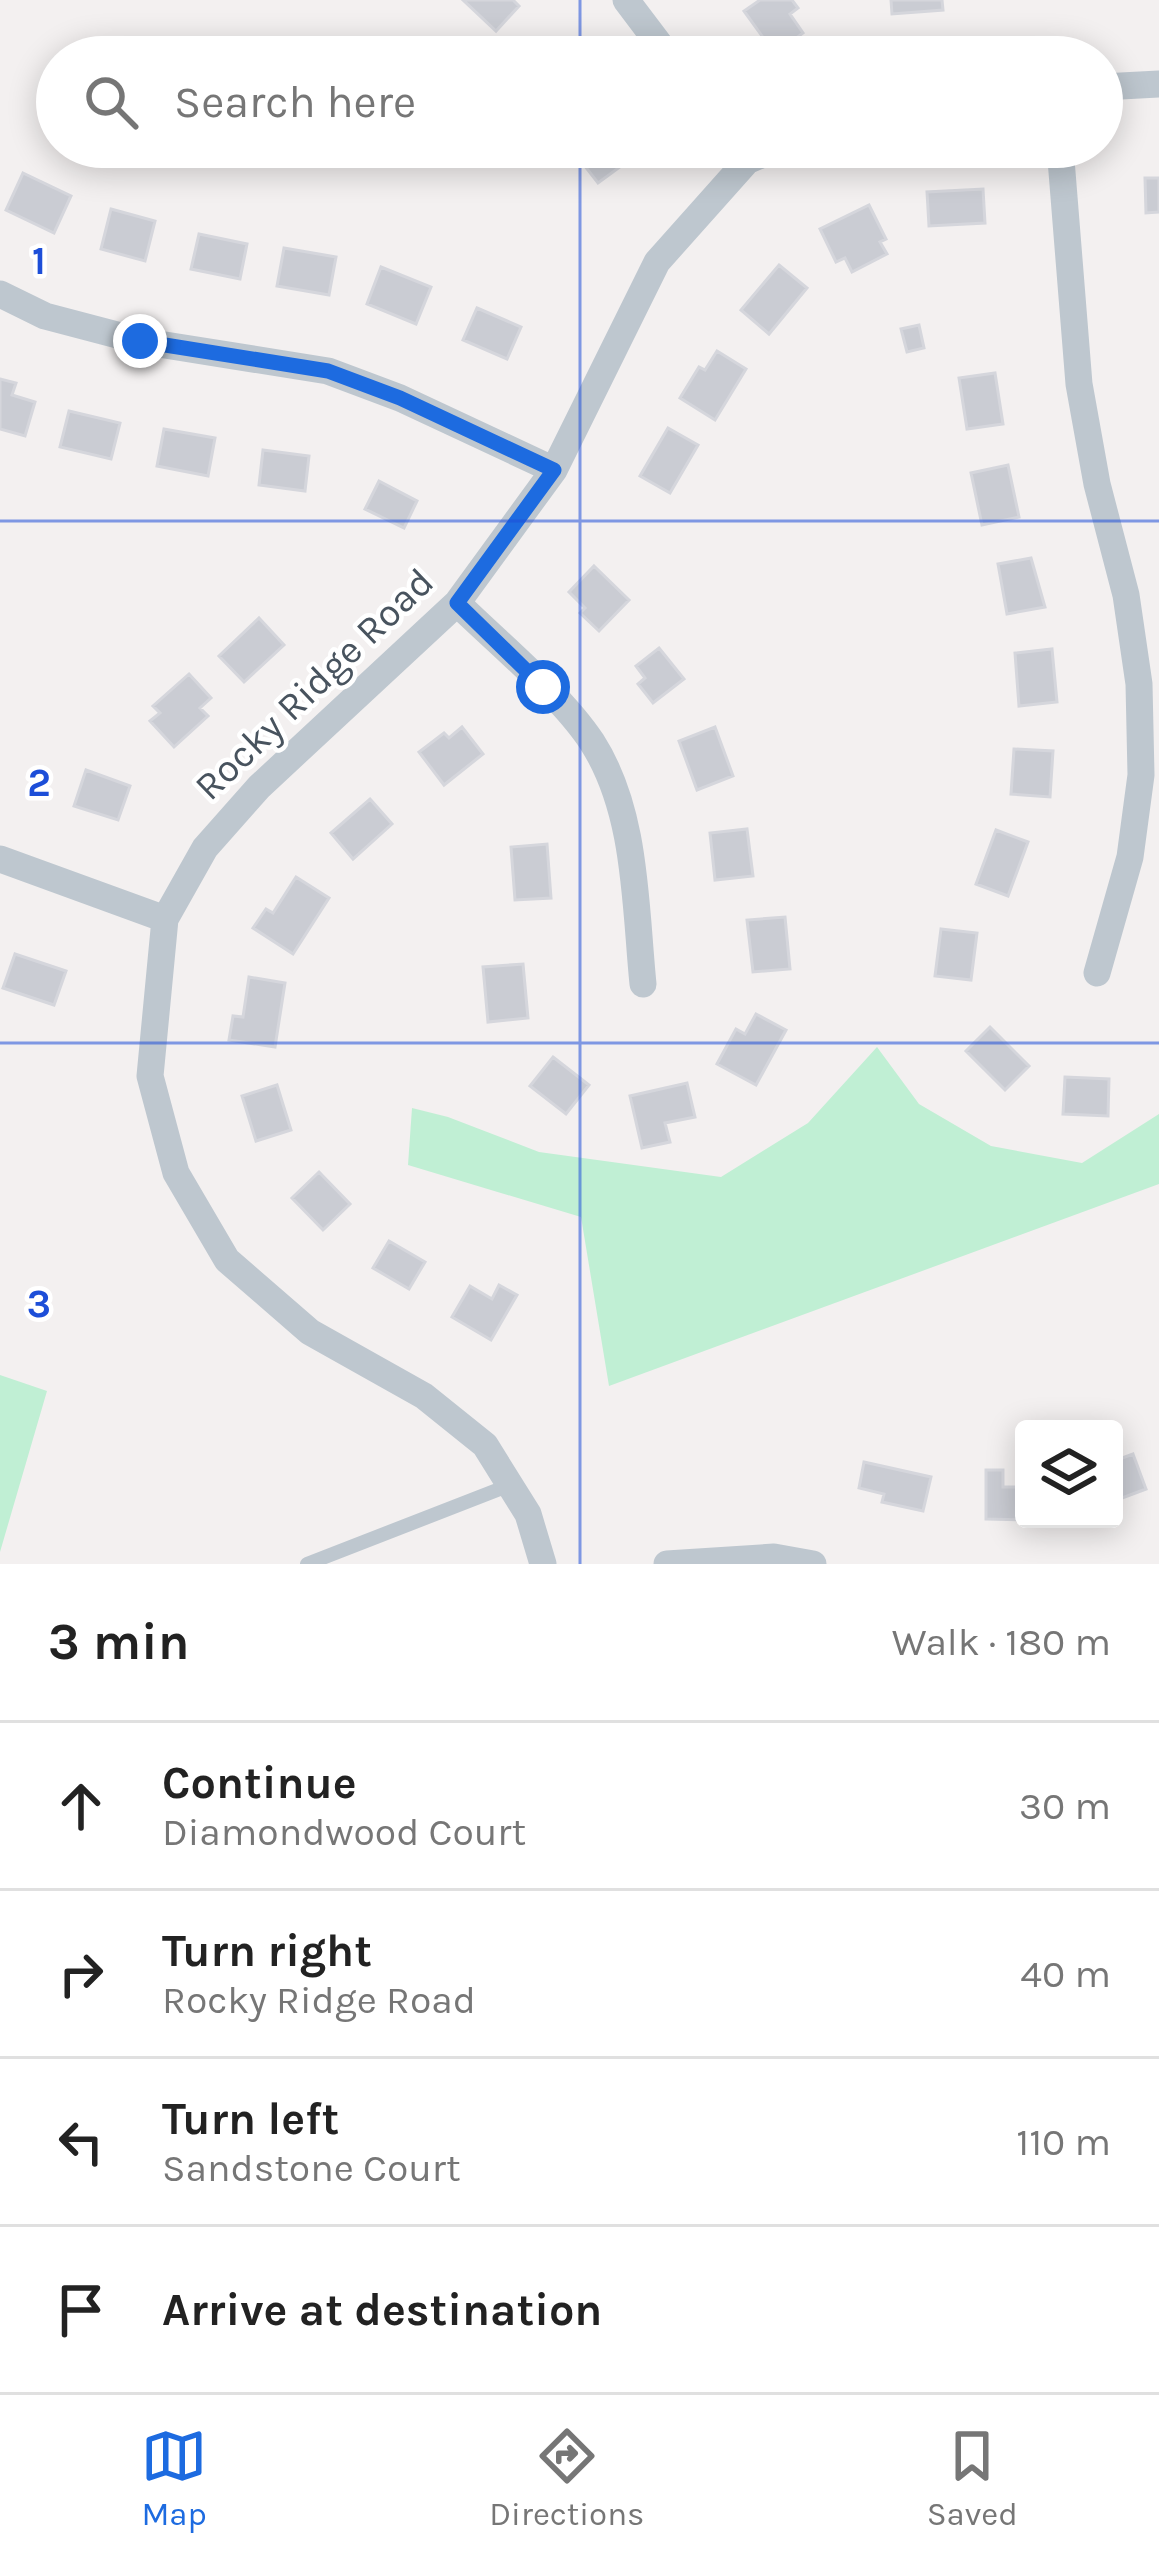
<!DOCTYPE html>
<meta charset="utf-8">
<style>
body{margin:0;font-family:Karla,sans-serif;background:#f6f6f6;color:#222}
.controls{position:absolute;right:36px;bottom:36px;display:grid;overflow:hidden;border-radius:12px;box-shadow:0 6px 30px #0003}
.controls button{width:108px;height:108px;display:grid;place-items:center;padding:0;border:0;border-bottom:3px solid #e0e0e0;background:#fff;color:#222;font:60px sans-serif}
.stop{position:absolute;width:36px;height:36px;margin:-27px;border:9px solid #1d6be0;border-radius:50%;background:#fff}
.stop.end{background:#1d6be0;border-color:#fff;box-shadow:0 3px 12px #0008}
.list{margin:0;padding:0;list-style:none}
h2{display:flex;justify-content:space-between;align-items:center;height:156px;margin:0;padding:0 48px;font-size:51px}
h2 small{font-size:39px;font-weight:400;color:#767676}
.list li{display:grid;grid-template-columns:78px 1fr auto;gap:36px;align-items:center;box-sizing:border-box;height:168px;padding:0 48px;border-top:3px solid #e0e0e0}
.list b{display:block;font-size:45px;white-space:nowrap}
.list p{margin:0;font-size:39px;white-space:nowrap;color:#767676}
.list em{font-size:39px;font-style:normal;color:#767676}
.icon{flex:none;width:66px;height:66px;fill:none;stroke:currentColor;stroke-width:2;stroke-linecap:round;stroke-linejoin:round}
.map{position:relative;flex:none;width:1159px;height:1564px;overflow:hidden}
.search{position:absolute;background:#fff;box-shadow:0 6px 30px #0003;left:36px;right:36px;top:36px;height:132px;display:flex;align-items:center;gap:30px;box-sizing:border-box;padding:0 42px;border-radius:66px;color:#767676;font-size:45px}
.sheet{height:828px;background:#fff}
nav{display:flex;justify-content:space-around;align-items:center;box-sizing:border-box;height:168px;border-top:3px solid #e0e0e0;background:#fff;font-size:33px;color:#767676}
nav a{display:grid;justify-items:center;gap:6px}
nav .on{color:#1d6be0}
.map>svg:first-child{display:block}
.green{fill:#c0efd4}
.building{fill:#caccd3;stroke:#d5d6dc;stroke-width:3}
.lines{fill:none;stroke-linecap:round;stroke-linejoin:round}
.lane{stroke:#bec7cf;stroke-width:14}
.street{stroke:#bec7cf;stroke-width:27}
.route{stroke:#1d6be0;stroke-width:15}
.grid{fill:none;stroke:#1d4ed8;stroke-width:3;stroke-opacity:0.55}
.labels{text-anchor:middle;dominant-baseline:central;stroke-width:9;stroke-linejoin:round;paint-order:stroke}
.street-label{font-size:39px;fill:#48535e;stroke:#fff}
.grid-label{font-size:39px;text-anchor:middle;font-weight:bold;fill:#1d4ed8;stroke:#fff;stroke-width:9;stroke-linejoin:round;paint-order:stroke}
</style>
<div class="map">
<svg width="1159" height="1564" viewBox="0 0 1159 1564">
<rect width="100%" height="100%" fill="#f3f0f0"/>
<path class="green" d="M877 1047 919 1104 991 1146 1082 1163 1159 1114V1184L609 1386 581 1217 408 1165 412 1108 448 1117 539 1152 721 1177 808 1123Z
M0 1375 47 1391 0 1552Z"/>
<path class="building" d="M463 0H513L519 6 496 31Z
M760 0H792L798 8 790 14 803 33 775 54 744 11Z
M891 0H942L943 10 892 14Z
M570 147H617L628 161 598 183Z
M23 173 71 196 54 233 6 210Z
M1145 178H1159V212L1146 213Z
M983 189 985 223 929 226 927 192Z
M869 205 886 239 880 242 887 254 852 272 845 258 836 262 820 229Z
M111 209 155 221 145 261 101 249Z
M199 234 247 244 240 279 191 269Z
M284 248 336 257 329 295 277 286Z
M779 265 807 288 769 334 741 310Z
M381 267 431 287 416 324 367 304Z
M477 308 521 327 507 359 463 340Z
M919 325 924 348 907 352 901 329Z
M717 351 746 369 715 420 680 398 699 367 705 370Z
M995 373 1003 424 967 429 959 378Z
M0 379 16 383 12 395 35 402 25 436 0 429Z
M69 411 120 423 111 459 60 447Z
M668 428 698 445 670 493 640 476Z
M164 429 215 438 208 476 157 466Z
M263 450 309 456 305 491 259 485Z
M1008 465 1019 517 982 525 971 473Z
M379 481 417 501 404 528 365 509Z
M1031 558 1045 607 1007 614 998 564Z
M594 566 629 600 599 631 580 613 585 608 569 592Z
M259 618 284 645 244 682 219 656Z
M659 648 684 679 653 703 638 684 645 678 636 666Z
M1052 649 1057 702 1019 706 1015 653Z
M189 674 211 698 200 708 208 716 174 747 150 721 160 713 153 706Z
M462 727 483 754 444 785 419 752 444 733 449 738Z
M715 727 733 776 697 790 679 741Z
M1014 749 1053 751 1050 797 1011 794Z
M86 770 130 786 118 820 74 806Z
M370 799 392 824 353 859 331 833Z
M747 829 753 876 715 880 710 833Z
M996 830 1028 842 1008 896 976 884Z
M547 844 551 898 515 900 511 847Z
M296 877 329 898 293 954 253 928 266 909 273 913Z
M785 917 790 969 753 972 747 920Z
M941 929 977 933 971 980 935 976Z
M15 954 66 971 54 1005 3 988Z
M523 964 528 1018 488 1022 483 967Z
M249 977 285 983 275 1047 229 1040 233 1016 243 1017Z
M756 1014 786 1030 756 1085 717 1064 736 1029 745 1034Z
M990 1027 1029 1066 1005 1090 966 1051Z
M553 1057 589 1085 566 1114 530 1086Z
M1065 1077 1109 1079 1108 1116 1063 1114Z
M687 1083 695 1117 665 1123 670 1142 642 1148 630 1096Z
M277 1085 291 1130 256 1141 242 1096Z
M319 1172 350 1204 323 1230 292 1198Z
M389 1241 425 1262 409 1289 373 1268Z
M499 1285 517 1295 491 1340 452 1317 470 1286 492 1299Z
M1133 1454 1146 1489 1114 1501V1461Z
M864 1462 931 1477 923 1511 882 1502 884 1494 859 1488Z
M986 1470H1003V1487H1024V1519L1028 1520 986 1519Z"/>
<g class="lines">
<path class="lane" d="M307 1564 510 1485"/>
<path class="street" d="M626 0 669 57
M1102 87 1159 84
M1060 147 1079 384 1097 484 1126 595 1139 684 1141 775 1130 857 1097 973
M0 294 45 316 140 341 328 371 400 398 554 470
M457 603C499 644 561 695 592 742 637 812 635 905 643 984
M0 859 165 919
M543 1564 528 1514 485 1445 424 1396 310 1332 227 1260 176 1173 150 1076 165 919 205 848 259 787 457 603 554 470 657 262 747 161 779 147
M667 1564 774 1557 813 1564"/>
</g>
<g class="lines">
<path class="route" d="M140 341 328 371 400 398 554 470 457 603 543 687"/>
</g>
<path class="grid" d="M580 0V57M580 147V1564M0 521H1159M0 1043H1159"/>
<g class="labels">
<g class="street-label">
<text transform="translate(314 684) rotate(-44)">Rocky Ridge Road</text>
</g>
</g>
<g class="grid-label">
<text x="39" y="274">1</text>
<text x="39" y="796">2</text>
<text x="39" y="1317">3</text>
</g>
</svg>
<div class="controls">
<button><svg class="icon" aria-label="layers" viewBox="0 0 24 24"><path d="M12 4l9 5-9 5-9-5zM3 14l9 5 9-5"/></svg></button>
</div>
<div class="stop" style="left:543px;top:687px"></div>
<div class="stop end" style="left:140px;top:341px"></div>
<div class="search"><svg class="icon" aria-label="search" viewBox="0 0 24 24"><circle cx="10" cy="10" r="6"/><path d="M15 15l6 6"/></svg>Search here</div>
</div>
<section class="sheet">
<h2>3 min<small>Walk · 180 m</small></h2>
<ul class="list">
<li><svg class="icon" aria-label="ahead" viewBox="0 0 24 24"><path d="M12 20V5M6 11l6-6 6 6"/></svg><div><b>Continue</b><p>Diamondwood Court</p></div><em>30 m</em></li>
<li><svg class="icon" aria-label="right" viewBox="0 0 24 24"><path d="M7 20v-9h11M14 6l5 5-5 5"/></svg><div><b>Turn right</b><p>Rocky Ridge Road</p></div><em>40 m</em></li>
<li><svg class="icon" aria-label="left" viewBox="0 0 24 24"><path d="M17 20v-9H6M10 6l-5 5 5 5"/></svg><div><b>Turn left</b><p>Sandstone Court</p></div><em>110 m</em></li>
<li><svg class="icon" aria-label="arrive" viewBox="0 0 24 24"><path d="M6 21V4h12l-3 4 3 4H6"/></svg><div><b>Arrive at destination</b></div></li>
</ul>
</section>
<nav>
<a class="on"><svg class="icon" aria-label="map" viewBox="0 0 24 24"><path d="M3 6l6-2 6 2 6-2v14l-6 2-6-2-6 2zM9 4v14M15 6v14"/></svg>Map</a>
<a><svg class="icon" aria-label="directions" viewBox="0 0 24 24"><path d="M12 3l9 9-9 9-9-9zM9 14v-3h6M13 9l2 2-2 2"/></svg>Directions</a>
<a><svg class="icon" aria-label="saved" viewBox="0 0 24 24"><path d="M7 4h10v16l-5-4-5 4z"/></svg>Saved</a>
</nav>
